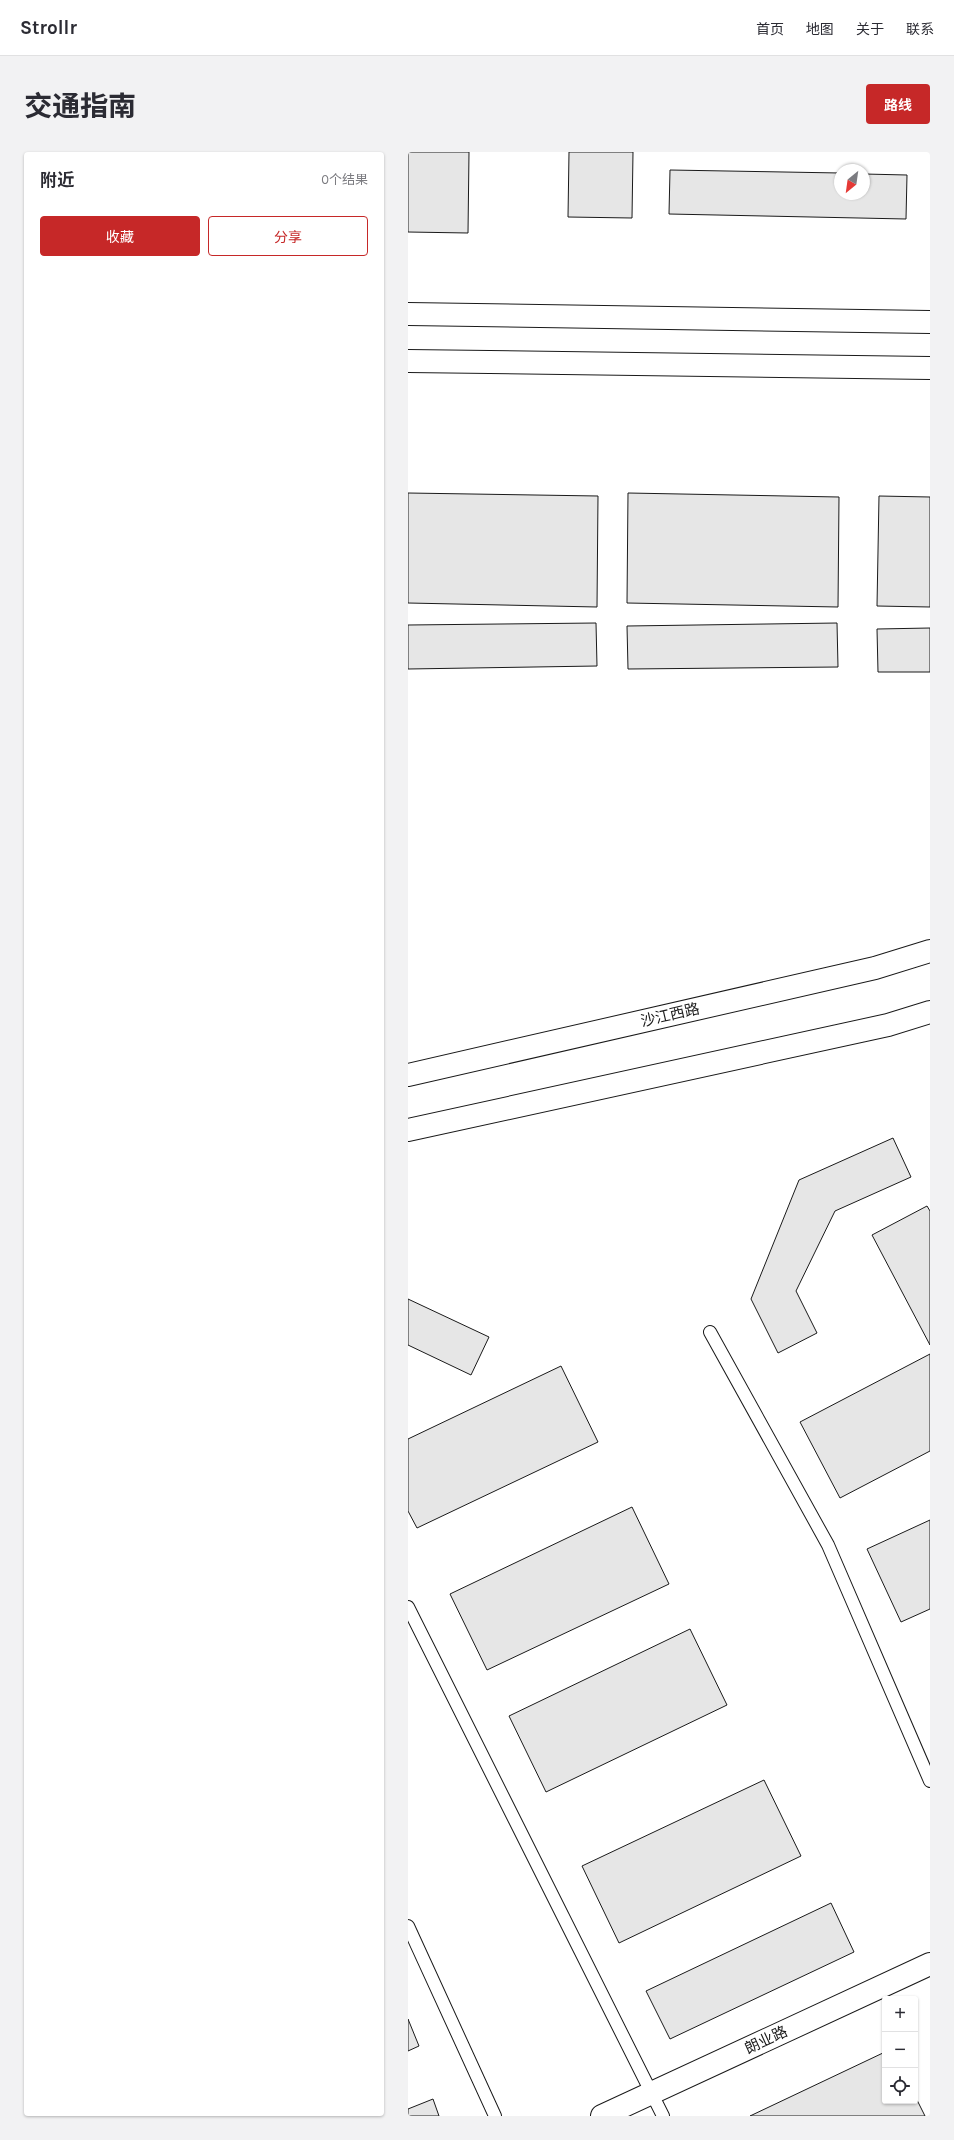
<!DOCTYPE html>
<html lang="zh">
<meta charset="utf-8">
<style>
body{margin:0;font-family:Karla,"Noto Sans SC",sans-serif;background:#f2f2f3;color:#2b2b33}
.controls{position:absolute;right:12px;bottom:12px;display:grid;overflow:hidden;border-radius:4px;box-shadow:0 1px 3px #0004}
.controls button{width:36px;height:36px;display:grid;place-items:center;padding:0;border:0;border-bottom:1px solid #e1e1e2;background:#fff;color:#2b2b33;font:20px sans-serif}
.compass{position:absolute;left:426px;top:12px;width:36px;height:36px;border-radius:50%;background:#fff;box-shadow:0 1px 3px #0004;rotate:209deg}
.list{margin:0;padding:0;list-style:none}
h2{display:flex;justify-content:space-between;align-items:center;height:52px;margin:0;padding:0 16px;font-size:17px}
h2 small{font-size:13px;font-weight:400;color:#7c7c81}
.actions{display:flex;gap:8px;padding:12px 16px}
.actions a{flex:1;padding:9px 0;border:1px solid #c62828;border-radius:4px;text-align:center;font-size:14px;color:#c62828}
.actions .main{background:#c62828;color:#fff}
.icon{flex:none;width:22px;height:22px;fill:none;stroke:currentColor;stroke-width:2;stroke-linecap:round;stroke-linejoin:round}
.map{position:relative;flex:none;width:522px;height:1964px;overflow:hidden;border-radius:4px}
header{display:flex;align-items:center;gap:24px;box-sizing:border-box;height:56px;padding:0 20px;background:#fff;border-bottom:1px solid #e1e1e2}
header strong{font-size:19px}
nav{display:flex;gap:22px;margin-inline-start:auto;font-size:14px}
.intro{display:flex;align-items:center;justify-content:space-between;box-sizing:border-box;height:96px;padding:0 24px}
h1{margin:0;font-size:28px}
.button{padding:10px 18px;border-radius:4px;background:#c62828;color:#fff;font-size:14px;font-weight:700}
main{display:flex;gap:24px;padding:0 24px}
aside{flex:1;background:#fff;border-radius:4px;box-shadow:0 1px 3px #0004}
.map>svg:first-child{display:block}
.building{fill:#e6e6e6;stroke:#1a1a1a}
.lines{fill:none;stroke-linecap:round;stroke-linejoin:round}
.service-casing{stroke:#1a1a1a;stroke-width:14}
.minor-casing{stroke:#1a1a1a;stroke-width:24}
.tertiary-casing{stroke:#1a1a1a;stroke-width:24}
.service{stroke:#fff;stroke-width:12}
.minor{stroke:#fff;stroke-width:22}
.tertiary{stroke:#fff;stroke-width:22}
.labels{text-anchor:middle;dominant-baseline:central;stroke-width:3;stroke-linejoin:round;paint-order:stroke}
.street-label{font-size:15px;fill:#1a1a1a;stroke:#fff}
</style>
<header>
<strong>Strollr</strong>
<nav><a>首页</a><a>地图</a><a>关于</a><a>联系</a></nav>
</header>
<div class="intro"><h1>交通指南</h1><a class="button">路线</a></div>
<main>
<aside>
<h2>附近<small>0个结果</small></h2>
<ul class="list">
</ul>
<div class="actions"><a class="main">收藏</a><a>分享</a></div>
</aside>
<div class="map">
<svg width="522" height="1964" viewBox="0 0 522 1964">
<rect width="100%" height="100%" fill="#fff"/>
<path class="building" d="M0 0H61L60 81 0 80Z
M161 0H225L224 66 160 65Z
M262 18 432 21V42H456V22L499 23 498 67 261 62Z
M0 341 190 344 189 455 0 451Z
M220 341 431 345 430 455 219 451Z
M471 344 522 345V455L469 454Z
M188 471 189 514 0 517V473Z
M429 471 430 515 220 517 219 474Z
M522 476V520H470L469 477Z
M485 986 503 1025 427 1059 388 1139 409 1181 370 1201 343 1147 391 1028Z
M519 1054 522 1059V1193L464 1083Z
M0 1147 81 1185 63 1223 0 1193Z
M522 1202V1299L432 1346 392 1270Z
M153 1214 190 1290 9 1376 0 1359V1287Z
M224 1355 261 1432 79 1518 42 1442Z
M522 1368V1457L493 1470 459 1397Z
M282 1477 319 1553 138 1640 101 1564Z
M356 1628 393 1704 211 1791 174 1714Z
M423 1751 446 1800 262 1887 238 1839Z
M0 1867 11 1894 0 1899Z
M477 1900V1949H507V1944L517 1964H342Z
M25 1947 31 1964H0V1957Z"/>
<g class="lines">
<g class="service-casing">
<path id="service" d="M302 1180 420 1393 522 1629
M0 1455 255 1964
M0 1774 87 1964"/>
</g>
<g class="minor-casing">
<path id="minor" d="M0 162 522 170
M0 209 522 216
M194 1964 522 1812"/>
</g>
<g class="tertiary-casing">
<path id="tertiary" d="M0 923 467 816 522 799
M0 978 480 873 522 860"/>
</g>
<use href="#service" class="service"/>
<use href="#minor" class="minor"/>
<use href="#tertiary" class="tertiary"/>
</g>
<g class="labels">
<g class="street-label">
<text transform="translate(262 863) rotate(-13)">沙江西路</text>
<text transform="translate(358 1888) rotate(-25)">朗业路</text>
</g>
</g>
</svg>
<div class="controls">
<button>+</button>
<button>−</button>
<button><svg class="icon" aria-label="locate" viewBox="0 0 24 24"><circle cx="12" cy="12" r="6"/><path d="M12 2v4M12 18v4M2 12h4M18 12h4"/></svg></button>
</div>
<svg class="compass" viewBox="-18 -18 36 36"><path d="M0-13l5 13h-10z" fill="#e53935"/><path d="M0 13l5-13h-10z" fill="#7c7c81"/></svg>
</div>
</main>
